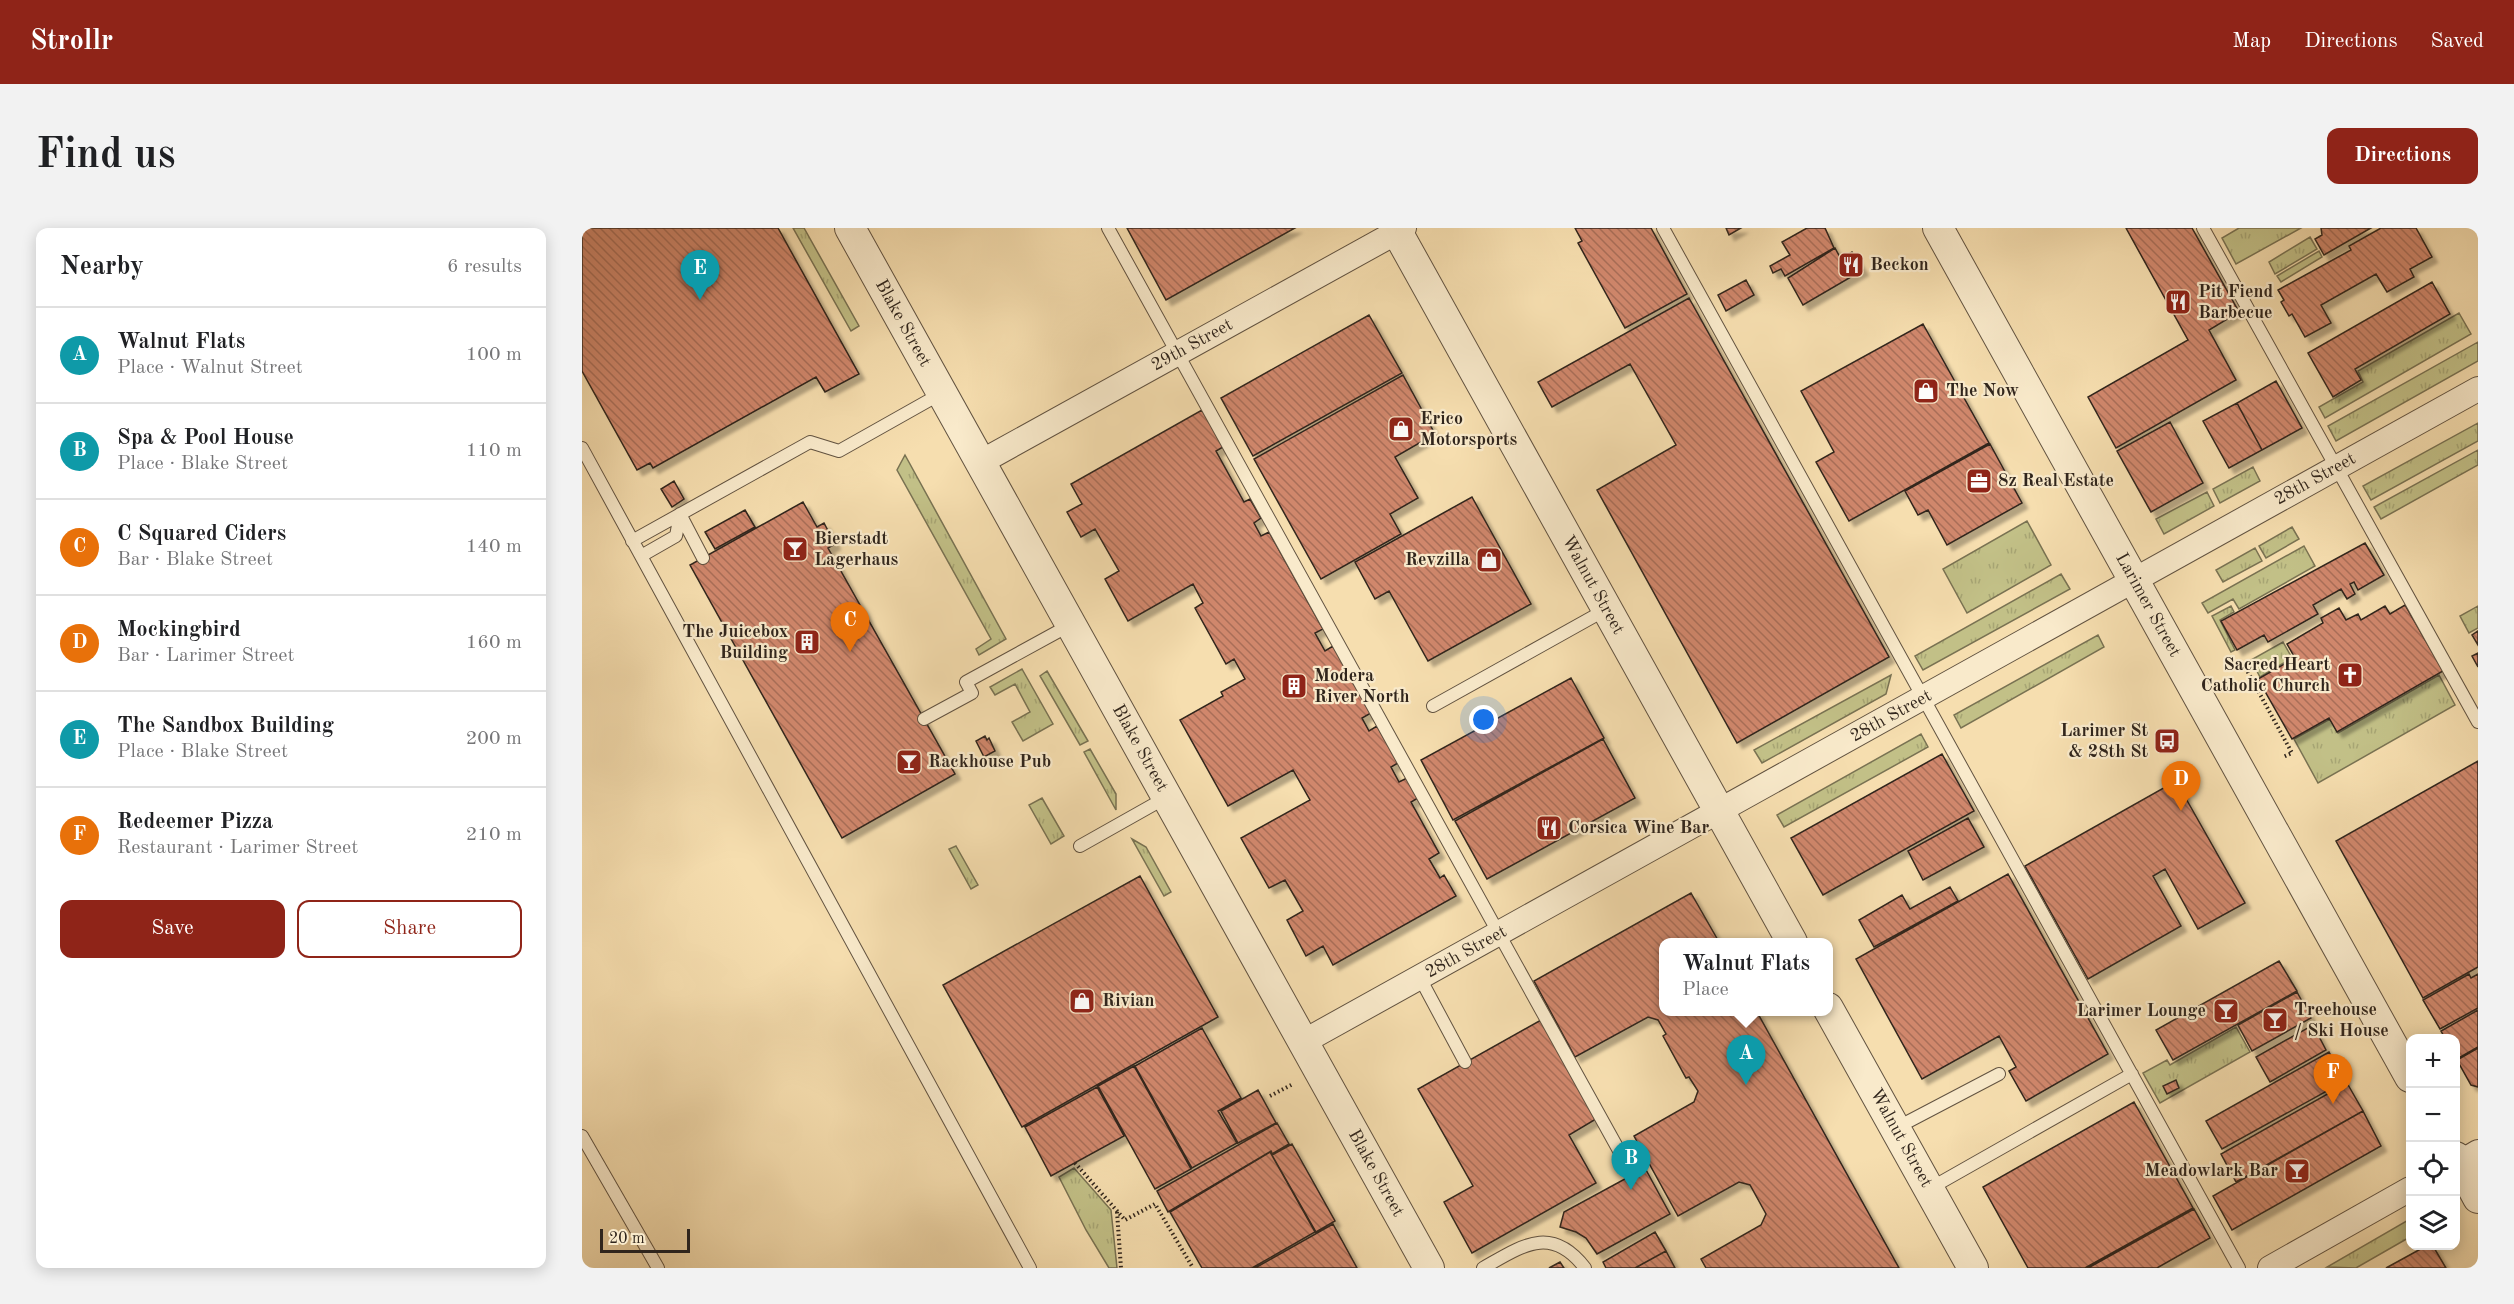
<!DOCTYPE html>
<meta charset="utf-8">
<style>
body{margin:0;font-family:"Old Standard TT",serif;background:#f2f2f2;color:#202124}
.controls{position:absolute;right:18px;bottom:18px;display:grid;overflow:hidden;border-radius:12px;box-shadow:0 3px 15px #0003}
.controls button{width:54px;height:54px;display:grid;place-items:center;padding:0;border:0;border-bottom:2px solid #e0e0e0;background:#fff;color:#202124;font:30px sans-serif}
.scale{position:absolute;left:18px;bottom:15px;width:90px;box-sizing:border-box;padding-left:6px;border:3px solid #30251c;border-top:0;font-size:16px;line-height:21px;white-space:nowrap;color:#30251c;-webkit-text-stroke:4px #f9eacb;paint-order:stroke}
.you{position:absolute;left:902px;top:492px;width:21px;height:21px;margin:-15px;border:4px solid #fff;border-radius:50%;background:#1a73e8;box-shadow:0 0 0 9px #1a73e833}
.badge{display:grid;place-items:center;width:39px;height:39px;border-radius:50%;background:#8f2418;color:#fff;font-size:20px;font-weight:700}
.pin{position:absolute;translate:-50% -50px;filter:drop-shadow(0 2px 3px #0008)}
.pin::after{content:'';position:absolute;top:32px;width:21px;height:18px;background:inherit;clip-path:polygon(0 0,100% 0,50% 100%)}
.popup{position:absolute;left:1077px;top:710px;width:174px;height:78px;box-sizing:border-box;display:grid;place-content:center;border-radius:12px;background:#fff;filter:drop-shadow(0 2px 4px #0005);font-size:20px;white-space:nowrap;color:#757577}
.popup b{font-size:22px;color:#202124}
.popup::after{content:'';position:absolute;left:50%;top:100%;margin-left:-12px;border:12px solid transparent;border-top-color:#fff}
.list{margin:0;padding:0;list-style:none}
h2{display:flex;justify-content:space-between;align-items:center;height:78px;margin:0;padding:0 24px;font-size:26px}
h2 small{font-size:20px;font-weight:400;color:#757577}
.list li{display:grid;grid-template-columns:39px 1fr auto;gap:18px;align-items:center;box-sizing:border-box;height:96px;padding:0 24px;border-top:2px solid #e0e0e0}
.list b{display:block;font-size:22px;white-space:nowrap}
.list p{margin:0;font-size:20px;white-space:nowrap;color:#757577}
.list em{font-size:20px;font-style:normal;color:#757577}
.actions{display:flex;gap:12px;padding:18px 24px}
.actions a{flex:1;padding:14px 0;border:2px solid #8f2418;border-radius:12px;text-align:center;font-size:21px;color:#8f2418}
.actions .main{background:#8f2418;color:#fff}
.icon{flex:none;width:33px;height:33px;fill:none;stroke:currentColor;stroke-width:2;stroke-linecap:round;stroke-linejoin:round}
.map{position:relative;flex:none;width:1896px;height:1040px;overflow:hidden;border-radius:12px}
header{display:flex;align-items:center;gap:36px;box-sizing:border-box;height:84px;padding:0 30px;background:#8f2418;color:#fff}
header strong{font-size:28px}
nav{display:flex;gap:33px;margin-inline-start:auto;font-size:21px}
.intro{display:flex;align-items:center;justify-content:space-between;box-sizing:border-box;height:144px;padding:0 36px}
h1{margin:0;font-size:42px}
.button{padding:15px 27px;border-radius:12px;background:#8f2418;color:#fff;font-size:21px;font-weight:700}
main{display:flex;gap:36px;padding:0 36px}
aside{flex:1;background:#fff;border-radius:12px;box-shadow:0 3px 15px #0003}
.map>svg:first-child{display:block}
.grass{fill:url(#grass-tufts);stroke:#797252;stroke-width:1.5}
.building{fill:url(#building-back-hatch);stroke:#30251c;stroke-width:1.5;filter:url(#shadow)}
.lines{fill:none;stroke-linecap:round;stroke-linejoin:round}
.service-casing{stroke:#625341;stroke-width:14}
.minor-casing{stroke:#625341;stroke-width:26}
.tertiary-casing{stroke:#625341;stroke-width:32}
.path{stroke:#30251c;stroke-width:4;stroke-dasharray:1.5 3;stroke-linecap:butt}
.service{stroke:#f9eacb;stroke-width:12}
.minor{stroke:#f9eacb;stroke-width:24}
.tertiary{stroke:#f9eacb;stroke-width:30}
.labels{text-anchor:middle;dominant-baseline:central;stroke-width:4.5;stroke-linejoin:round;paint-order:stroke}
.poi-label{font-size:18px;font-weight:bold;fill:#30251c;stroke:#f9eacb;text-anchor:start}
.street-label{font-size:18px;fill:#30251c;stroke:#f9eacb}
</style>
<header>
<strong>Strollr</strong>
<nav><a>Map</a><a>Directions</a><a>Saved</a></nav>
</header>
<div class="intro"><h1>Find us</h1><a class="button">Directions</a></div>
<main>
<aside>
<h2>Nearby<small>6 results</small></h2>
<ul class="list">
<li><span class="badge" style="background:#0f9aa8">A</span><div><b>Walnut Flats</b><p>Place · Walnut Street</p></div><em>100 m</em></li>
<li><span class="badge" style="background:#0f9aa8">B</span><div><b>Spa &amp; Pool House</b><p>Place · Blake Street</p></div><em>110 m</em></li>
<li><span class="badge" style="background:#e8710a">C</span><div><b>C Squared Ciders</b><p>Bar · Blake Street</p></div><em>140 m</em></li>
<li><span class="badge" style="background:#e8710a">D</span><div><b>Mockingbird</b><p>Bar · Larimer Street</p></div><em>160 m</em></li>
<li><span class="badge" style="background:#0f9aa8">E</span><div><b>The Sandbox Building</b><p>Place · Blake Street</p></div><em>200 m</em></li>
<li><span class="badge" style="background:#e8710a">F</span><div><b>Redeemer Pizza</b><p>Restaurant · Larimer Street</p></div><em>210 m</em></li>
</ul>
<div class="actions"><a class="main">Save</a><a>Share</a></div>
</aside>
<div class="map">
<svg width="1896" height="1040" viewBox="0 0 1896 1040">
<defs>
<pattern id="grass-tufts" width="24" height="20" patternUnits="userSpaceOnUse" patternTransform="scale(1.5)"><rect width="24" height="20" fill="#c2c087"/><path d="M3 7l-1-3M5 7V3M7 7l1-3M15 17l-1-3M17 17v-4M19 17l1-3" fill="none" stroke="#a7a574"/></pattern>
<pattern id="building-back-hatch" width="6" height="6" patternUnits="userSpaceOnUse" patternTransform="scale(1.5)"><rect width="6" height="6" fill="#d0876c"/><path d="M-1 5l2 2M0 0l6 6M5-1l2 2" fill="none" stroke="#a96e58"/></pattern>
<filter id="shadow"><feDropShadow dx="5.5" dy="5.5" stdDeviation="1.5" flood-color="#0004"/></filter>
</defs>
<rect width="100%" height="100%" fill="#f6deaf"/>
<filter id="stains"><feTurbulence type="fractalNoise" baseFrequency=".00333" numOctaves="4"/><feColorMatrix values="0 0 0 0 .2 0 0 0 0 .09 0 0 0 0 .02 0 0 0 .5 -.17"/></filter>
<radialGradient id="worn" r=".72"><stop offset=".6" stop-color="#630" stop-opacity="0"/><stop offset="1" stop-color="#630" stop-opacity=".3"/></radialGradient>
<path class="grass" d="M211 0H222L277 98 269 103Z
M1657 0H1719L1654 36 1640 10Z
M1728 9 1735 21 1693 46 1687 34Z
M1737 23 1740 29 1699 54 1695 48Z
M1877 85 1889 106 1743 190 1737 179 1781 154 1776 143Z
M1896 114V133L1754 213 1746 198Z
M1896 195V213L1789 272 1781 258Z
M1896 222V237L1799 291 1792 279Z
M323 227 424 411 397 427 394 421 409 411 315 242Z
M1671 239 1678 253 1638 275 1631 261Z
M1625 264 1632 278 1582 306 1574 291Z
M1445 293 1469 337 1385 385 1361 341Z
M1710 299 1717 311 1684 330 1677 318Z
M1722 318 1733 338 1657 381 1651 371 1626 385 1620 375Z
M1673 320 1680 333 1641 354 1634 342Z
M1479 346 1488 361 1341 442 1333 428Z
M1649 378 1652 384 1638 392 1653 422 1649 424 1630 388Z
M1896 378V400L1887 405 1878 388Z
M1516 407 1522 419 1379 500 1372 487Z
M1701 414 1710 430 1678 449 1669 432Z
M440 441 471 496 441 513 430 494 448 484 433 456 413 467 408 459Z
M465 443 506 513 498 517 458 448Z
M1309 447 1304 466 1180 535 1172 522Z
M1857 447 1873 477 1736 555 1712 511 1748 491 1756 505Z
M1339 506 1346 519 1202 599 1195 587Z
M508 521 534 566V582L502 524Z
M460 570 482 608 469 616 447 577Z
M550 611 564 619 589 664 582 668Z
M374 618 396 657 389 661 367 621Z
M1654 799 1668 824 1578 875 1561 845 1585 832 1588 837Z
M492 940 529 982 535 1040H527L504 1002 477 949Z
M1828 991V1009L1774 1040 1745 1039Z"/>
<path class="building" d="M0 0H196L277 146 243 164 234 149 71 240 68 235 55 242 0 143Z
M545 0H713L584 72Z
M993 0H1069L1105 66 1043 100 996 15 1000 13Z
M1144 0H1159L1147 7Z
M1225 0H1243L1252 20 1203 48 1199 41 1191 45 1188 38 1208 27 1200 14Z
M1544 0H1610L1657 84 1627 102 1654 152 1534 220 1506 169 1606 112Z
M1739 0H1789L1742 27 1733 11 1740 7Z
M1799 0H1834L1850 29 1828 41 1832 49 1805 64 1794 46 1739 77 1749 95 1723 109 1710 86 1707 88 1699 74 1702 72 1696 62 1769 22 1767 18Z
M1253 20 1259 31 1270 24 1281 42 1221 77 1206 50Z
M1164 52 1172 67 1144 83 1136 67Z
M1850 54 1868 86 1773 141 1779 152 1751 169 1726 125Z
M1107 70 1307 429 1155 515 1015 262 1094 217 1048 136 970 179 956 154Z
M787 87 820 145 671 228 639 170Z
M1341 96 1407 215 1267 293 1234 234 1252 224 1219 163Z
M821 147 853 206 813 229 836 270 808 286 819 306 739 351 672 231Z
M1694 153 1720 200 1680 222 1655 175Z
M1655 175 1680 222 1647 240 1621 193Z
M620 182 641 219 634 223 662 274 668 271 679 290 672 295 679 308 687 304 741 401 733 405 743 423 751 418 789 485 780 490 787 503 795 498 816 535 809 539 817 554 825 550 836 570 829 574 857 625 847 631 858 650 862 647 874 668 751 737 741 718 724 728 705 692 721 683 703 652 687 660 659 610 728 572 711 542 646 578 598 492 641 468 639 464 663 451 652 431 644 436 613 380 621 375 611 356 546 393 523 351 537 343 513 301 499 309 485 284 500 276 489 256Z
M1588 194 1621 255 1569 284 1535 223Z
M1408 216 1440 275 1365 317 1346 282 1336 287 1323 263Z
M92 253 102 271 90 279 79 261Z
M890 269 949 376 846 433 807 363 793 371 773 334Z
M221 274 235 299 242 295 253 316 246 320 373 546 260 610 108 337Z
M163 282 173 299 133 321 123 304Z
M1783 315 1802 347 1776 362 1772 354 1768 356 1773 366 1765 371 1759 361 1731 377 1736 386 1686 414 1682 407 1655 422 1639 393Z
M1823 377 1861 443 1755 504 1747 490 1710 511 1676 451 1713 430 1705 416 1741 395 1739 390 1757 380 1764 392 1776 386 1779 392 1803 378 1808 386Z
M1896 403V417L1890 407Z
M1896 425V439L1890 428Z
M989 450 1022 510 871 592 839 532Z
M403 508 405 512 407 510 413 523 402 529 394 513Z
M1021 511 1053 570 905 651 873 593Z
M1360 526 1392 583 1241 667 1209 610Z
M1896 533V739L1841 770 1754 613Z
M1594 553 1663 675 1616 701 1583 641 1571 648 1599 698 1506 751 1443 638Z
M1386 590 1402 619 1341 652 1326 623Z
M1426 646 1526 826 1444 873 1427 843 1434 839 1417 808 1340 851 1274 731Z
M558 648 636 789 440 899 361 757Z
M1368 659 1376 673 1292 719 1277 692 1320 667 1328 681Z
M1109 665 1137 714H1082V784H1175L1317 1040H1124L1119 1031 1179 997 1184 986 1168 957 1157 954 1096 988 1052 908 1112 874 1116 863 1107 849 1104 850 1081 808 1084 806 1076 792 1066 789 993 829 952 753Z
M1697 733 1715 763 1591 832 1574 802Z
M1887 746 1889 750 1896 746V780L1858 801 1841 772Z
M1715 764 1729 790 1670 823 1656 797Z
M1896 782V819L1875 831 1874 810H1863L1859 803Z
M959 792 1014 891 987 907 1014 955 890 1025 862 974 891 958 836 861Z
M1731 797 1744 822 1688 854 1674 829Z
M620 800 659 870 636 883 655 915 610 940 553 838Z
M1896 820V859L1889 857 1875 832Z
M1747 824 1763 853 1640 921 1624 893Z
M552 838 609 941 573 961 516 858Z
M1594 852 1597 860 1585 866 1581 858Z
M1765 855 1781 883 1654 954 1639 926Z
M515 859 542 908 469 948 443 899Z
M676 862 694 895 656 915 639 883Z
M1552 874 1611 980 1503 1040H1446L1401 959Z
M1781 883 1799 918 1650 1002 1631 968Z
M695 895 707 916 690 926 689 923 586 984 575 963Z
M710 916 753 993 734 1004 690 927Z
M688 924 733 1004 670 1040H620L588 984Z
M1063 940 1088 986 1015 1026 1004 1010 994 1004 978 999 982 984Z
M1612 981 1628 1010 1575 1040H1506Z
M751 996 775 1040H673Z
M1073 1004 1084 1023 1053 1040H1024L1021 1034Z
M1844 1018H1851L1864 1040H1804Z
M1084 1023 1093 1040H1053Z
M978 1034 982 1040H967Z"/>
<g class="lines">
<g class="service-casing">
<path id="service" d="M526 0 1045 937
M1081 0 1657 1040
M1621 0 1896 494
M0 220 448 1040
M98 286 121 330
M50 313 228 214 257 223 360 165
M59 328 94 308 98 286
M851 478 1025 381
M342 491 390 465 384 454 488 397
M498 618 585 569
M838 750 883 834
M1314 900 1417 846
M0 908 76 1040
M1347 961 1550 846
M901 1040C940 1018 969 996 1003 1040"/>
</g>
<g class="minor-casing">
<path id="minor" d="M399 234 822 0
M721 814 1896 161
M1874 937 1896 924
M1688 1040 1828 961"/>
</g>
<g class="tertiary-casing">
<path id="tertiary" d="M268 0 847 1040
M813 0 1210 714
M1356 0 1828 849
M1246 780 1391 1040
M1874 929 1896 970"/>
</g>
<path class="path" d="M1651 440 1661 434 1662 437 1710 525 1701 529
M688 868 711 856
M493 935 543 992 573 976 611 1040
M535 984 539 1040"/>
<use href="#service" class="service"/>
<use href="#minor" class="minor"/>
<use href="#tertiary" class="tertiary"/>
</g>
<defs>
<g id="restaurant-square" transform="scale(1.35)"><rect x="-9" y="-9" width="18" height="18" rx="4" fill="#8f2418" stroke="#f9eacb"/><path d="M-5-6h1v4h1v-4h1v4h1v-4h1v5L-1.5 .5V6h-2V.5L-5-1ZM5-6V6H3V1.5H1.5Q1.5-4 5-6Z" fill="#fff"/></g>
<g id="shop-square" transform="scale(1.35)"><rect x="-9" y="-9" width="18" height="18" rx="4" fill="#8f2418" stroke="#f9eacb"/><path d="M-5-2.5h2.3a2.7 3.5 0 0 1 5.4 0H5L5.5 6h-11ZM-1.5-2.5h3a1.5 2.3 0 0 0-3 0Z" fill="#fff"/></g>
<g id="office-square" transform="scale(1.35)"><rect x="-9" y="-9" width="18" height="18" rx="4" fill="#8f2418" stroke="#f9eacb"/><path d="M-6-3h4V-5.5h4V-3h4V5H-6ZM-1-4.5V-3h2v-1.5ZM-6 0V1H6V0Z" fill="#fff"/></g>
<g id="bar-square" transform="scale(1.35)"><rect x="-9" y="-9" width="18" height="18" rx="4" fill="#8f2418" stroke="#f9eacb"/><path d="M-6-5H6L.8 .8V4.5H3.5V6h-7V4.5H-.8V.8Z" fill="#fff"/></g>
<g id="building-square" transform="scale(1.35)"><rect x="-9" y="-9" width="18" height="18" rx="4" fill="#8f2418" stroke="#f9eacb"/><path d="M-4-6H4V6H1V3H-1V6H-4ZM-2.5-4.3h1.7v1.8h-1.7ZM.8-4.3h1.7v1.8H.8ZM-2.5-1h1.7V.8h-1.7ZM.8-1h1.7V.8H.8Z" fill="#fff"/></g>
<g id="church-square" transform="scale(1.35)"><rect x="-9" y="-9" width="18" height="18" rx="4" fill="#8f2418" stroke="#f9eacb"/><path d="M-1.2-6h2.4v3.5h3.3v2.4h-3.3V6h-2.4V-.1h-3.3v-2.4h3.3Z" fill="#fff"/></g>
<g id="bus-square" transform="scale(1.35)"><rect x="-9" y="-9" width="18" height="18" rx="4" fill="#8f2418" stroke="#f9eacb"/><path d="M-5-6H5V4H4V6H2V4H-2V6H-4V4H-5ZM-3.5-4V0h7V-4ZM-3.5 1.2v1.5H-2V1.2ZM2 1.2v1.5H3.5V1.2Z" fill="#fff"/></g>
</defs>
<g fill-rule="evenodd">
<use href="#restaurant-square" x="1269" y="37"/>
<use href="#restaurant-square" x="1596" y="74"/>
<use href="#shop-square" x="1344" y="163"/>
<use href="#shop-square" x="819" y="201"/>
<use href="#office-square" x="1397" y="253"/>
<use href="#bar-square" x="213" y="321"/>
<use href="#shop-square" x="907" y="332"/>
<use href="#building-square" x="225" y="414"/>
<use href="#church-square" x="1768" y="447"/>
<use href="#building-square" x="712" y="458"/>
<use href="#bus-square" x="1585" y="513"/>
<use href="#bar-square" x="327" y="534"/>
<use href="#restaurant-square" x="967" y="600"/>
<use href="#shop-square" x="500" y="773"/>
<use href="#bar-square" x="1644" y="783"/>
<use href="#bar-square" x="1693" y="792"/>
<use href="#bar-square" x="1715" y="943"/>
</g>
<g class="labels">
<g class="poi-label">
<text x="1288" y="37">Beckon</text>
<text x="1616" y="64">Pit Fiend<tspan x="1616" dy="21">Barbecue</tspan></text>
<text x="1364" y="163">The Now</text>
<text x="838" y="191">Erico<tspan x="838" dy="21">Motorsports</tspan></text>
<text x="1416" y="253">8z Real Estate</text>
<text x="232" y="311">Bierstadt<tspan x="232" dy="21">Lagerhaus</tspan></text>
<text x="888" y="332" text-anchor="end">Revzilla</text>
<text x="206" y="404" text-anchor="end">The Juicebox<tspan x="206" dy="21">Building</tspan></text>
<text x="1748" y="437" text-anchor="end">Sacred Heart<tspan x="1748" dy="21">Catholic Church</tspan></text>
<text x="732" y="448">Modera<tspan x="732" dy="21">River North</tspan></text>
<text x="1566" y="503" text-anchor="end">Larimer St<tspan x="1566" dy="21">&amp; 28th St</tspan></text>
<text x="346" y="534">Rackhouse Pub</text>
<text x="986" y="600">Corsica Wine Bar</text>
<text x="520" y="773">Rivian</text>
<text x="1712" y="782">Treehouse<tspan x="1712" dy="21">/ Ski House</tspan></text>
<text x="1624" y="783" text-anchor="end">Larimer Lounge</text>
<text x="1696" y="943" text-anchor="end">Meadowlark Bar</text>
</g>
<g class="street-label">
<text transform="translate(321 95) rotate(61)">Blake Street</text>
<text transform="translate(610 117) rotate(-29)">29th Street</text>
<text transform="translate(1733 251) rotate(-29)">28th Street</text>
<text transform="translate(1011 357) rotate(61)">Walnut Street</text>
<text transform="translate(1566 377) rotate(61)">Larimer Street</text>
<text transform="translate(1309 488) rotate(-29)">28th Street</text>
<text transform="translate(558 520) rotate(61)">Blake Street</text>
<text transform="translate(884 724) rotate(-29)">28th Street</text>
<text transform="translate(1319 910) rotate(61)">Walnut Street</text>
<text transform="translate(794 945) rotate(61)">Blake Street</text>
</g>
</g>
<rect width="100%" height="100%" filter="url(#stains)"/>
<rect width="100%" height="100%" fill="url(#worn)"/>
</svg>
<div class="controls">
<button>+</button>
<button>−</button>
<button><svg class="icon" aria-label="locate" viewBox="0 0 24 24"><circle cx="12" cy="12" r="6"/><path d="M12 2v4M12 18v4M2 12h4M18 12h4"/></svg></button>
<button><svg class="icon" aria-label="layers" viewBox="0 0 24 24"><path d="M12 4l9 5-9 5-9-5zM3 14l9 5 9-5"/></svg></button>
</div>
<div class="scale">20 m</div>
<div class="you"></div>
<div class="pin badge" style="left:1164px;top:857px;background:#0f9aa8">A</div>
<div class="popup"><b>Walnut Flats</b>Place</div>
<div class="pin badge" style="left:1049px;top:962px;background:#0f9aa8">B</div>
<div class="pin badge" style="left:268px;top:424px;background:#e8710a">C</div>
<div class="pin badge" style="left:1599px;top:583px;background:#e8710a">D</div>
<div class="pin badge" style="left:118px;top:72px;background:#0f9aa8">E</div>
<div class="pin badge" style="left:1751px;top:876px;background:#e8710a">F</div>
</div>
</main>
